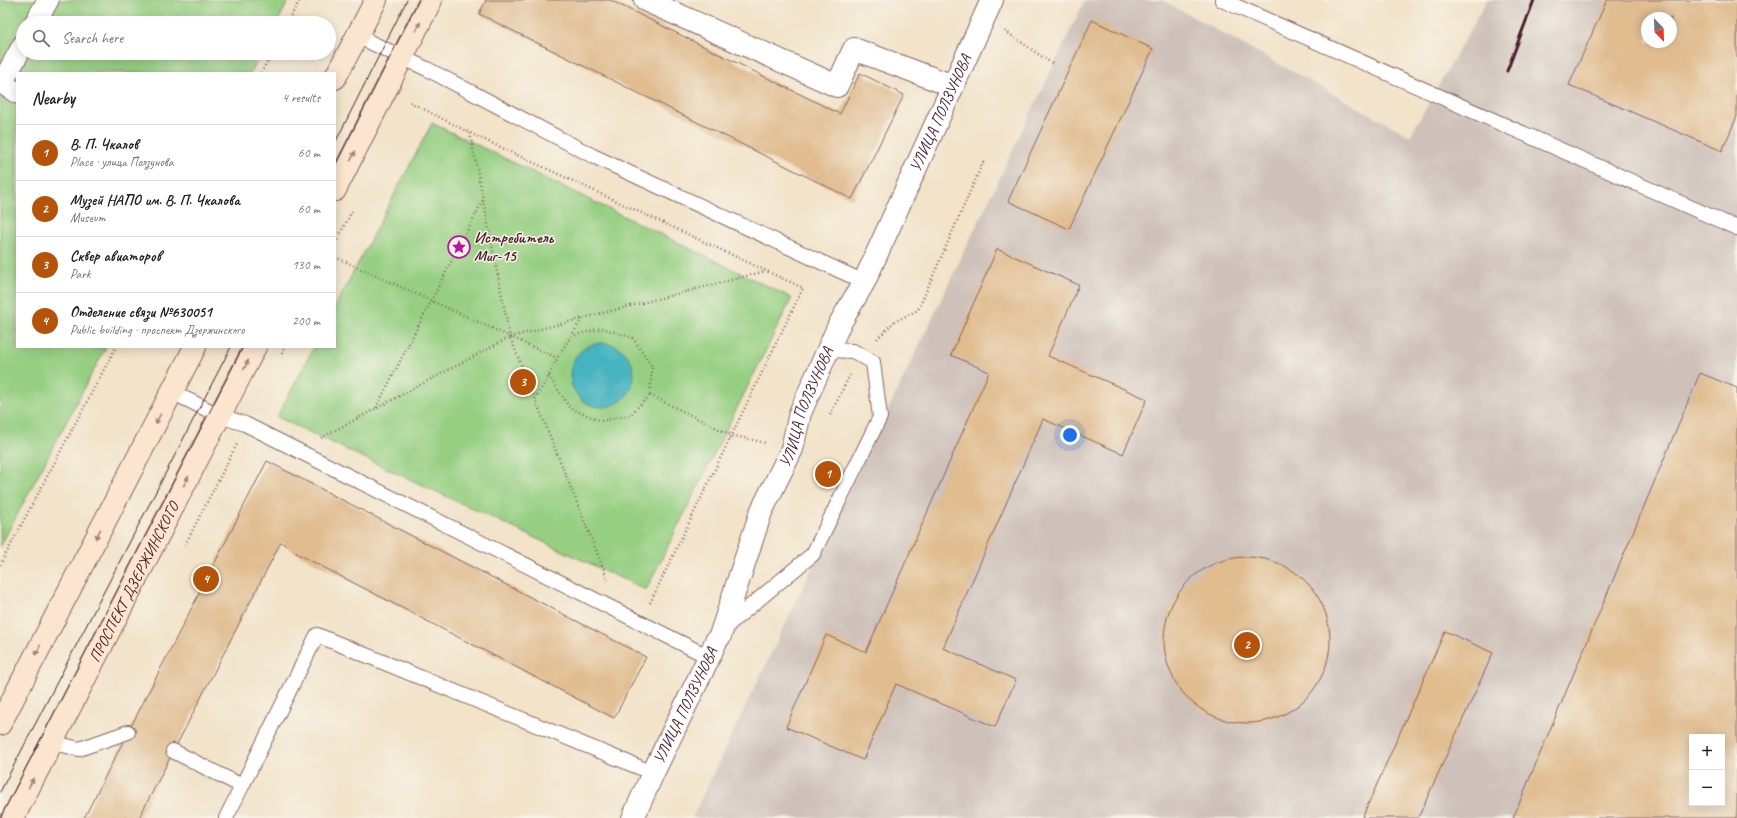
<!DOCTYPE html>
<meta charset="utf-8">
<style>
body{margin:0;font-family:Caveat,sans-serif;background:#f6f6f6;color:#202124}
.controls{position:absolute;right:12px;bottom:12px;display:grid;overflow:hidden;border-radius:0px;box-shadow:0 2px 10px #0003}
.controls button{width:36px;height:36px;display:grid;place-items:center;padding:0;border:0;border-bottom:1px solid #e0e0e0;background:#fff;color:#202124;font:20px sans-serif}
.compass{position:absolute;left:1641px;top:12px;width:36px;height:36px;border-radius:50%;background:#fff;box-shadow:0 2px 10px #0003;rotate:157deg}
.you{position:absolute;left:1070px;top:435px;width:14px;height:14px;margin:-10px;border:3px solid #fff;border-radius:50%;background:#1a73e8;box-shadow:0 0 0 6px #1a73e833}
.badge{display:grid;place-items:center;width:26px;height:26px;border-radius:50%;background:#b45309;color:#fff;font-size:13px;font-weight:700}
.pin{position:absolute;translate:-50% -50%;border:2px solid #fff;box-shadow:0 1px 4px #0006}
.list{margin:0;padding:0;list-style:none}
h2{display:flex;justify-content:space-between;align-items:center;height:52px;margin:0;padding:0 16px;font-size:17px}
h2 small{font-size:13px;font-weight:400;color:#757577}
.list li{display:grid;grid-template-columns:26px 1fr auto;gap:12px;align-items:center;box-sizing:border-box;height:56px;padding:0 16px;border-top:1px solid #e0e0e0}
.list b{display:block;font-size:15px;white-space:nowrap}
.list p{margin:0;font-size:13px;white-space:nowrap;color:#757577}
.list em{font-size:13px;font-style:normal;color:#757577}
.icon{flex:none;width:22px;height:22px;fill:none;stroke:currentColor;stroke-width:2;stroke-linecap:round;stroke-linejoin:round}
.map{position:relative;flex:none;width:1737px;height:818px;overflow:hidden}
.search{position:absolute;background:#fff;box-shadow:0 2px 10px #0003;left:16px;top:16px;width:320px;height:44px;display:flex;align-items:center;gap:10px;box-sizing:border-box;padding:0 14px;border-radius:22px;color:#757577;font-size:15px}
.panel{position:absolute;background:#fff;box-shadow:0 2px 10px #0003;left:16px;top:72px;width:320px;height:276px;border-radius:0px}
.map>svg:first-child{display:block}
.industrial{fill:#cec1ba;fill-rule:evenodd}
.green{fill:#96cf82;stroke:#707756}
.water{fill:#45b3c0;stroke:#486976}
.building{fill:#e0bc8f;fill-rule:evenodd}
.lines{fill:none;stroke-linecap:round;stroke-linejoin:round}
.service-casing{stroke:#856462;stroke-width:16}
.pedestrian-casing{stroke:#856462;stroke-width:23}
.minor-casing{stroke:#856462;stroke-width:24}
.secondary-casing{stroke:#856462;stroke-width:24}
.path{stroke:#856462;stroke-width:2.5;stroke-dasharray:1 3;stroke-linecap:butt}
.service{stroke:#fff;stroke-width:14}
.pedestrian{stroke:#fff;stroke-width:21}
.minor{stroke:#fff;stroke-width:22}
.secondary{stroke:#fce5cf;stroke-width:22}
.tram{stroke:#4a1f2b;stroke-width:1}
.rail{stroke:#4a1f2b;stroke-width:3}
.oneway{fill:#a3827d}
.labels{text-anchor:middle;dominant-baseline:central;stroke-width:3;stroke-linejoin:round;paint-order:stroke}
.street-label{font-size:16px;fill:#4a1f2b;stroke:#f7f3e8}
.poi-label{font-size:16px;font-weight:bold;fill:#4a1f2b;stroke:#f7f3e8;text-anchor:start}
</style>
<div class="map">
<svg width="1737" height="818" viewBox="0 0 1737 818">
<rect width="100%" height="100%" fill="#f7f3e8"/>
<filter id="ink" filterUnits="userSpaceOnUse"><feTurbulence type="fractalNoise" baseFrequency=".025" numOctaves="2"/><feDisplacementMap in="SourceGraphic" scale="8" xChannelSelector="R" yChannelSelector="G"/><feConvolveMatrix kernelMatrix="1 2 1 2 8 2 1 2 1" color-interpolation-filters="sRGB"/></filter>
<filter id="wash" filterUnits="userSpaceOnUse"><feTurbulence type="fractalNoise" baseFrequency=".012" numOctaves="4" result="noise"/><feDisplacementMap in="SourceGraphic" scale="16" xChannelSelector="R" yChannelSelector="G"/><feGaussianBlur stdDeviation="0.9" result="paint"/><feColorMatrix in="noise" values="0 0 0 0 0 0 0 0 0 0 0 0 0 0 0 0 0 1.4 0 .05"/><feComposite in="paint" operator="in"/></filter>
<g filter="url(#wash)">
<rect width="100%" height="100%" fill="#f2e3c9"/>
<path class="industrial" d="M1085 0H1162L1410 136 1487 0H1737V818H692ZM1647 18H1671V42H1647ZM1692 737H1722V803H1692Z"/>
<path class="green" d="M0 0H289L277 23H23V53H261L251 73H17V347H106L0 547Z
M432 123 792 298 646 590 277 417 314 347H335V307Z"/>
<path class="water" d="M570 375a32 32 0 1 1 64 0a32 32 0 1 1-64 0Z"/>
<g id="blocks">
<path class="building" d="M486 0H610L840 114 860 73 904 95 852 199 479 14Z
M1607 0H1737V116L1722 151 1569 85ZM1647 18H1671V42H1647Z
M1092 20 1153 49 1069 229 1008 201Z
M997 249 1079 285 1048 356 1147 399 1123 454 1043 419 943 648 1016 680 995 727 896 684 863 760 786 727 826 635 866 652 989 372 951 355Z
M1700 373 1737 388V818H1513ZM1692 737H1722V803H1692Z
M267 461 646 657 614 718 298 554 281 542 139 818H84Z
M1164 640a83 83 0 1 1 166 0a83 83 0 1 1-166 0Z
M1445 631 1493 653 1418 818H1362Z"/>
</g>
</g>
<g filter="url(#ink)">
<use href="#blocks" fill-opacity="0" stroke="#856462" stroke-width="1"/>
<g class="lines">
<g class="service-casing">
<path id="service" d="M1222 0 1737 228
M357 36 427 69 593 156 864 282
M172 392 220 416 245 424 709 657
M724 630 729 624 813 554 880 417 873 362 853 351 828 350
M51 742 79 749 128 732
M173 751 242 786 317 635 653 773
M226 818 242 786"/>
</g>
<g class="pedestrian-casing">
<path id="pedestrian" d="M35 23 48 0
M17 93 2 83 23 45"/>
</g>
<g class="minor-casing">
<g id="minor">
<path d="M645 0 837 86 854 49 953 86"/>
<path id="s1" d="M633 818 653 773 709 657 716 641 720 636 761 512 792 449 800 413 839 325 864 282 992 0"/>
</g>
</g>
<g class="secondary-casing">
<g id="secondary">
<path d="M335 78 376 0"/>
<path d="M335 190 431 0"/>
<path d="M0 724 195 347"/>
<path id="s2" d="M13 818 255 347"/>
</g>
</g>
<path class="path" d="M287 23 300 0
M1005 31 1054 65
M261 73 272 53
M410 102 470 133 803 288 650 603
M470 133 510 337 766 271
M335 244 352 211
M335 257 557 358
M877 339 894 322 918 310 984 160
M282 354 285 347
M549 376 570 408 601 421 630 415 650 395 652 367 633 338 602 328 572 336
M650 395 731 435 766 443
M535 399 549 376 557 358 582 319
M376 408 483 200
M830 415 850 375
M321 438 510 337 608 580
M185 545 237 444
M0 565 116 347"/>
<use href="#service" class="service"/>
<use href="#pedestrian" class="pedestrian"/>
<use href="#minor" class="minor"/>
<use href="#secondary" class="secondary"/>
<path class="tram" d="M335 143 407 0
M335 166 419 0
M0 792 231 347
M0 818 243 347"/>
<path class="rail" d="M1507 71 1534 0"/>
</g>
<defs><path id="oneway-solid" d="M-6-.8H1V-3.2L6.5 0L1 3.2V.8H-6Z"/></defs>
<g class="oneway">
<use href="#oneway-solid" transform="translate(418 27) rotate(-64)"/>
<use href="#oneway-solid" transform="translate(353 156) rotate(-63)"/>
<use href="#oneway-solid" transform="translate(246 365) rotate(-63)"/>
<use href="#oneway-solid" transform="translate(158 419) rotate(117)"/>
<use href="#oneway-solid" transform="translate(186 481) rotate(-63)"/>
<use href="#oneway-solid" transform="translate(98 534) rotate(117)"/>
<use href="#oneway-solid" transform="translate(38 650) rotate(117)"/>
<use href="#oneway-solid" transform="translate(31 783) rotate(-63)"/>
</g>
</g>
<defs>
<g id="sight-ring" transform="scale(1.15)"><circle r="9.5" fill="#f7f3e8" stroke="#b5179e" stroke-width="1.5"/><path d="M0-6L1.8-2.2L6-1.7L2.9 1.2L3.7 5.4L0 3.3L-3.7 5.4L-2.9 1.2L-6-1.7L-1.8-2.2Z" fill="#b5179e"/></g>
</defs>
<g fill-rule="evenodd">
<use href="#sight-ring" x="459" y="247"/>
</g>
<g class="labels">
<g class="street-label">
<text stroke="none"><textPath href="#s1" startOffset="771">УЛИЦА ПОЛЗУНОВА</textPath></text>
<text stroke="none"><textPath href="#s1" startOffset="447">УЛИЦА ПОЛЗУНОВА</textPath></text>
<text stroke="none"><textPath href="#s2" startOffset="265">ПРОСПЕКТ ДЗЕРЖИНСКОГО</textPath></text>
<text stroke="none"><textPath href="#s1" startOffset="124">УЛИЦА ПОЛЗУНОВА</textPath></text>
</g>
<g class="poi-label">
<text x="474" y="238">Истребитель<tspan x="474" dy="18">Миг-15</tspan></text>
</g>
</g>
</svg>
<div class="controls">
<button>+</button>
<button>−</button>
</div>
<svg class="compass" viewBox="-18 -18 36 36"><path d="M0-13l5 13h-10z" fill="#e53935"/><path d="M0 13l5-13h-10z" fill="#757577"/></svg>
<div class="you"></div>
<div class="pin badge" style="left:828px;top:474px">1</div>
<div class="pin badge" style="left:1247px;top:645px">2</div>
<div class="pin badge" style="left:523px;top:382px">3</div>
<div class="pin badge" style="left:206px;top:579px">4</div>
<div class="search"><svg class="icon" aria-label="search" viewBox="0 0 24 24"><circle cx="10" cy="10" r="6"/><path d="M15 15l6 6"/></svg>Search here</div>
<section class="panel">
<h2>Nearby<small>4 results</small></h2>
<ul class="list">
<li><span class="badge">1</span><div><b>В. П. Чкалов</b><p>Place · улица Ползунова</p></div><em>60 m</em></li>
<li><span class="badge">2</span><div><b>Музей НАПО им. В. П. Чкалова</b><p>Museum</p></div><em>60 m</em></li>
<li><span class="badge">3</span><div><b>Сквер авиаторов</b><p>Park</p></div><em>130 m</em></li>
<li><span class="badge">4</span><div><b>Отделение связи №630051</b><p>Public building · проспект Дзержинского</p></div><em>200 m</em></li>
</ul>
</section>
</div>
